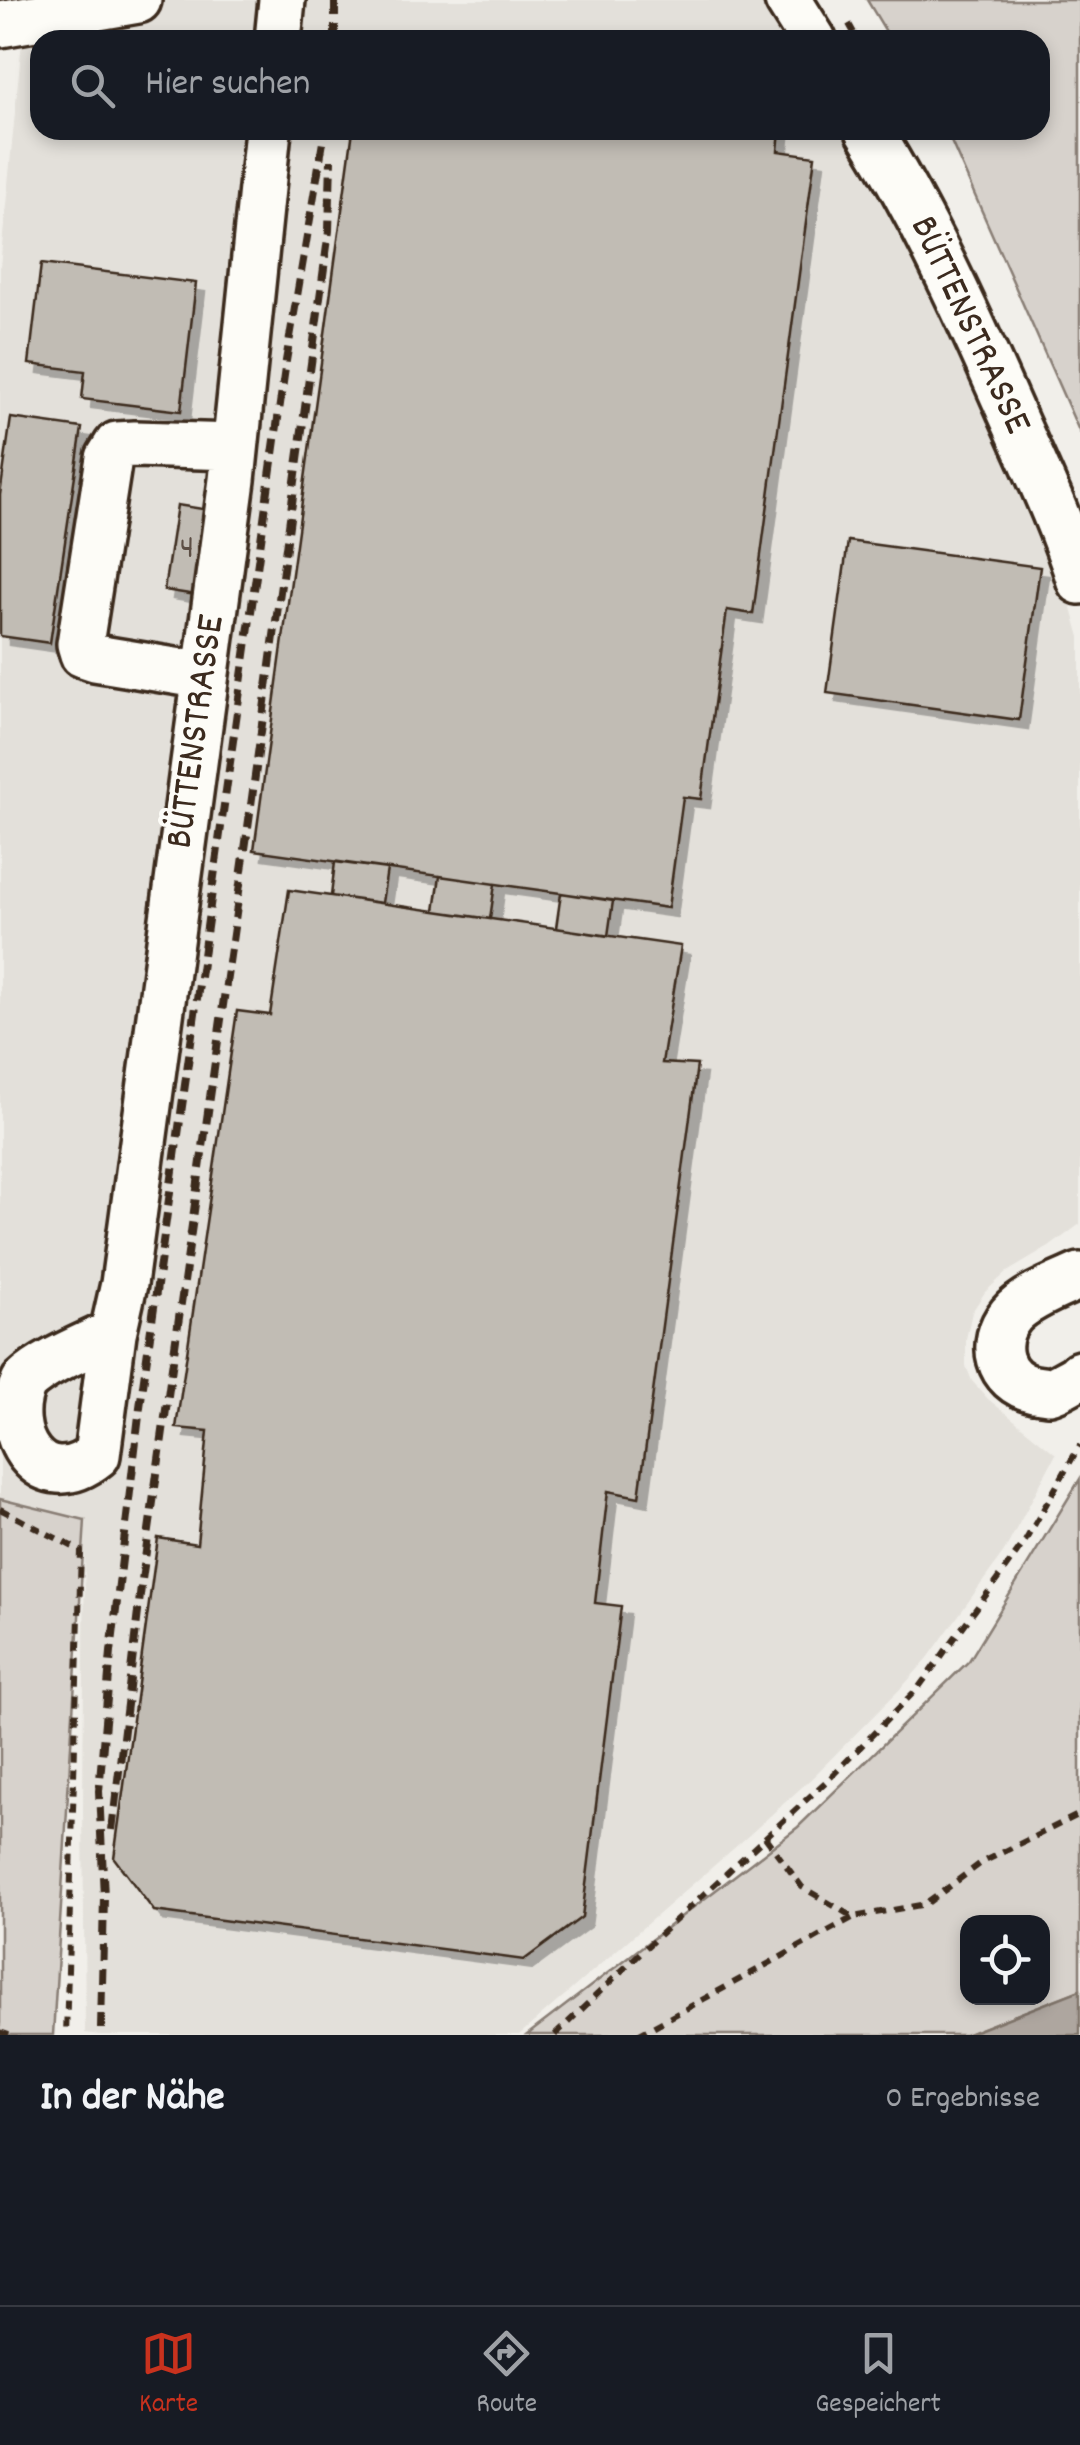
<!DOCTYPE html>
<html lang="de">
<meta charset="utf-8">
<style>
body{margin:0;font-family:Dekko,sans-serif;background:#242831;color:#f1f3f6}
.controls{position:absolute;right:30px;bottom:30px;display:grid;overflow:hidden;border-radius:20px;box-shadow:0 5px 15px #0003}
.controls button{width:90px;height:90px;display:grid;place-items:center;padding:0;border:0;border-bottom:2px solid #363941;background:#171b24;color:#f1f3f6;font:50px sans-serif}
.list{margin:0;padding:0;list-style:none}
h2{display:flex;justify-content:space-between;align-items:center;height:130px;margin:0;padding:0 40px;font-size:42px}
h2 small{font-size:32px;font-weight:400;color:#9ea1a6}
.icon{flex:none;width:55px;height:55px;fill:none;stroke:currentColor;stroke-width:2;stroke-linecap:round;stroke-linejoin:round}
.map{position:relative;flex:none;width:1080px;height:2035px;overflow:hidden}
.search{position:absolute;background:#171b24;box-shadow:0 5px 15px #0003;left:30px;right:30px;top:30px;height:110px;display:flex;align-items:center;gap:25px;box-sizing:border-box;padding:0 35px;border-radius:30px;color:#9ea1a6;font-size:38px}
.sheet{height:270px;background:#171b24}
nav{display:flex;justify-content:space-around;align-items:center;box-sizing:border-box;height:140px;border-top:2px solid #363941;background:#171b24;font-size:28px;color:#9ea1a6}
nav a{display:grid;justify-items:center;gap:5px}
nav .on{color:#c8321e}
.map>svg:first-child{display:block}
.built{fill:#e3e0da}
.green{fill:#d7d2cc;stroke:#897e75;stroke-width:2.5;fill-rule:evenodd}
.water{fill:#aea69f;stroke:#80746b;stroke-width:2.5}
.building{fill:#c1bcb4;stroke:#3b2a1e;stroke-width:2.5;filter:url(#shadow)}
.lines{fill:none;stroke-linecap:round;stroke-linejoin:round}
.minor-casing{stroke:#3b2a1e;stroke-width:52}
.path{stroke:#3b2a1e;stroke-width:6;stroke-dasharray:10 8;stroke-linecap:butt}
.minor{stroke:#fdfcf7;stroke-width:45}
.rail{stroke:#3b2a1e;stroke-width:8;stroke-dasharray:15 8;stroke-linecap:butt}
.labels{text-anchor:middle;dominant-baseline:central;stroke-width:9;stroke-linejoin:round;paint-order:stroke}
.number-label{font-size:35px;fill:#5c4e44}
.street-label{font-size:40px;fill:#3b2a1e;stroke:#fdfcf7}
</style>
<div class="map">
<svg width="1080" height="2035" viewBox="0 0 1080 2035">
<defs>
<filter id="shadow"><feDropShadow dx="9" dy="9" stdDeviation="0" flood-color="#0004"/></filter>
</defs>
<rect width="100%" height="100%" fill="#f1efea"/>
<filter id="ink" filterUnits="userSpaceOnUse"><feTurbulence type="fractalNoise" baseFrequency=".01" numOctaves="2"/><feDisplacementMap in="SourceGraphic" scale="20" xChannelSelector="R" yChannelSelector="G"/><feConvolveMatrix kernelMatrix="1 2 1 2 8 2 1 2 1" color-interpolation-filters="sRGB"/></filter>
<g filter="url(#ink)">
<path class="built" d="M26 0H782L807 40H40V130H856L1057 556 1080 637V1224L1049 1247 1007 1272 985 1292 972 1312 966 1339V1366L972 1381 988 1399 1056 1454 1004 1552 928 1658 903 1686 813 1777 748 1836 519 2035H100L85 2033 83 1808 85 1521 0 1499V266Z"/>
<path class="green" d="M867 0H1080V433L946 130H1040V40H891Z
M1080 1479V1990L965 2035H527L798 1827 969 1661ZM1042 1922V1998H968V1922Z
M0 1499 85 1520 53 2035H0Z"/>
<path class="water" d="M1080 1990V2035H965Z"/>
<path class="building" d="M353 130H780L778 151 815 156 753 614 727 610 701 799 683 797 668 908 254 850Z
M41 264 196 283 181 411 82 399 85 371 29 364Z
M11 418 82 428 50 643 0 636V495Z
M177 505 209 510 196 595 164 590Z
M848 541 1040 567 1019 720 827 693Z
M335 862 387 869 382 903 331 896Z
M440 876 495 884 490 919 435 911Z
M289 890 681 946 662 1063 697 1065 639 1497 608 1491 595 1603 621 1606 582 1917 524 1960 154 1911 114 1858 158 1538 197 1544 208 1431 176 1428 237 1011 270 1015Z
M561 893 613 901 608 936 556 928Z"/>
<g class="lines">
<g class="minor-casing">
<path id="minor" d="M788 0 813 40
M0 24 138 0
M278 40 282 0
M869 130C923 217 966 311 1007 404 1033 463 1061 520 1080 581
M205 676 95 658 83 654 80 644 109 458 117 445 135 444 235 447
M1080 1276C1060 1285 1025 1298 1011 1315 989 1342 997 1381 1034 1389 1037 1389 1046 1391 1049 1391 1058 1389 1069 1381 1078 1377L1080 1374
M113 1333C88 1345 43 1363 24 1382 0 1432 40 1501 97 1455L113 1333 124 1284 232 480 268 130"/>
</g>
<path class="path" d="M849 24 858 40
M0 1509 81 1551 66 2035
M765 1837 802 1887 853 1917 926 1904 981 1863 1080 1814
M0 2032 9 2035
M555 2035 641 1952 832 1776 919 1687 1024 1543 1080 1445
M638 2035 852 1918"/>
<use href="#minor" class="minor"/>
<path class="rail" d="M335 40V0
M112 1830 141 1587 246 842 329 231 331 160
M101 2029 104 1897 99 1791 111 1652 140 1407 286 361 325 130"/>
</g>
</g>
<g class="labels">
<g class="number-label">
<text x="187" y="550">4</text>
</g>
<g class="street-label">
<text transform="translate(968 326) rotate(65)">BÜTTENSTRASSE</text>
<text transform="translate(198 732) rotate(-82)">BÜTTENSTRASSE</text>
</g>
</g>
</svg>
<div class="controls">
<button><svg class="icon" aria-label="locate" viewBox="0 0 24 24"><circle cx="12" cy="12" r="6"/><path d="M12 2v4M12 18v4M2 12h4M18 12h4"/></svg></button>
</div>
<div class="search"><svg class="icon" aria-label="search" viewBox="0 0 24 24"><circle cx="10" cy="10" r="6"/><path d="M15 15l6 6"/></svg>Hier suchen</div>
</div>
<section class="sheet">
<h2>In der Nähe<small>0 Ergebnisse</small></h2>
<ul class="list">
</ul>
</section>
<nav>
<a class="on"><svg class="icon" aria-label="map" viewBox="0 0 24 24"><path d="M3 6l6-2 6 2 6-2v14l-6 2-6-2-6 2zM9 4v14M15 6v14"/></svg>Karte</a>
<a><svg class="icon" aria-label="directions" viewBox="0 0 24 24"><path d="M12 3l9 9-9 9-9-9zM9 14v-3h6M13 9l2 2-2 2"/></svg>Route</a>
<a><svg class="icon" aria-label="saved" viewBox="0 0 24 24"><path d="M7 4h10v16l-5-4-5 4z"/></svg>Gespeichert</a>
</nav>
